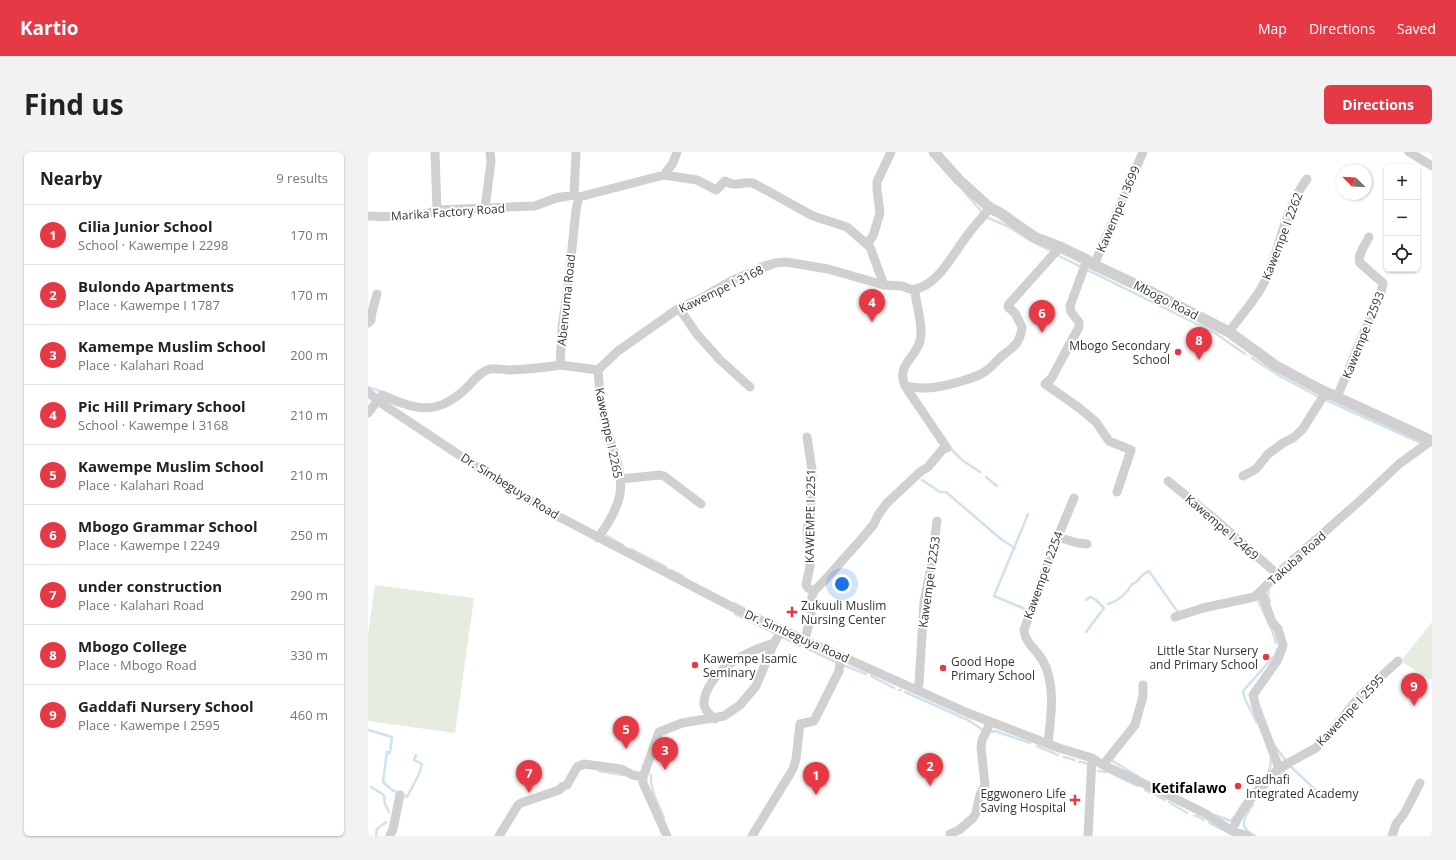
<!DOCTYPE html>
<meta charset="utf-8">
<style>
body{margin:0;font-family:"Open Sans",sans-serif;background:#f2f2f2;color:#222}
.controls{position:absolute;right:12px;top:12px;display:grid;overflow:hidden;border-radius:6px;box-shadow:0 1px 3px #0004}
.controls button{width:36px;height:36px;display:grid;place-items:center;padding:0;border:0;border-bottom:1px solid #e0e0e0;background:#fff;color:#222;font:20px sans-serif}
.compass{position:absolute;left:968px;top:12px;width:36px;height:36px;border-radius:50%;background:#fff;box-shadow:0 1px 3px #0004;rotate:294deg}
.you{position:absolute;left:474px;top:432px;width:14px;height:14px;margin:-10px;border:3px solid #fff;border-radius:50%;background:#1a73e8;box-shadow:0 0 0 6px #1a73e833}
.badge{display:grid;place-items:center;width:26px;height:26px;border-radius:50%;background:#e63946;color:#fff;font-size:13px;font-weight:700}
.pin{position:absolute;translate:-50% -33px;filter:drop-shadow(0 1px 2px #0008)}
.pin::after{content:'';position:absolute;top:21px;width:14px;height:12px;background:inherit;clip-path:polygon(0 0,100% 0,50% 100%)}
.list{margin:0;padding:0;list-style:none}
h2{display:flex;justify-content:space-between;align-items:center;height:52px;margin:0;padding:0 16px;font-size:17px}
h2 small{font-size:13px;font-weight:400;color:#767676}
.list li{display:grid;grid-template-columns:26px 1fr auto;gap:12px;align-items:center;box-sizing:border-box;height:60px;padding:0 16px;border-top:1px solid #e0e0e0}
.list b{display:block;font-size:15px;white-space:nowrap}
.list p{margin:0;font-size:13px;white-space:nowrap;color:#767676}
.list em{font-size:13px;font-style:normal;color:#767676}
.icon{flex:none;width:22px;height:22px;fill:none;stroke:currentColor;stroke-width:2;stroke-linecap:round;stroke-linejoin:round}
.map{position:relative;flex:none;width:1064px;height:684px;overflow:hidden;border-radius:6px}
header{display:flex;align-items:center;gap:24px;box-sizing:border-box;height:56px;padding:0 20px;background:#e63946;color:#fff}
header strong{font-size:19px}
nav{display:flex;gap:22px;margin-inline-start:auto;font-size:14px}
.intro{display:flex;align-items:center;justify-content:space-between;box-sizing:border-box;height:96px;padding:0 24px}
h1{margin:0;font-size:28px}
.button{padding:10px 18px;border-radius:6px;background:#e63946;color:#fff;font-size:14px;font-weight:700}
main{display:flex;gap:24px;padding:0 24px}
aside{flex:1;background:#fff;border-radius:6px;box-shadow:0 1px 3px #0004}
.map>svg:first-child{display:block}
.green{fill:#e6ecdf}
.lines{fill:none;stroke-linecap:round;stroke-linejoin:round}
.stream{stroke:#cfe2ee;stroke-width:2.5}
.minor{stroke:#d0d0d0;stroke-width:9}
.tertiary{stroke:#d0d0d0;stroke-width:11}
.poi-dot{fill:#e63946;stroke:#fff;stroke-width:1.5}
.labels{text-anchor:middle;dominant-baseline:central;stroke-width:4;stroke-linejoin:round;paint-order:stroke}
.street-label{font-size:12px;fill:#333;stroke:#fff}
.poi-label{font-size:12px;fill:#333;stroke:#fff;text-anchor:start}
.quarter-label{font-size:14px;font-weight:bold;fill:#000;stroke:#fff}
</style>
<header>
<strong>Kartio</strong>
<nav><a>Map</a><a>Directions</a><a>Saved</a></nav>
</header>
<div class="intro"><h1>Find us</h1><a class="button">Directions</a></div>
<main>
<aside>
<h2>Nearby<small>9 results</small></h2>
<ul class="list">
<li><span class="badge">1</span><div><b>Cilia Junior School</b><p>School · Kawempe I 2298</p></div><em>170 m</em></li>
<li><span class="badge">2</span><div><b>Bulondo Apartments</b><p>Place · Kawempe I 1787</p></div><em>170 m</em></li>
<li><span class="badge">3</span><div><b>Kamempe Muslim School</b><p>Place · Kalahari Road</p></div><em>200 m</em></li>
<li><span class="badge">4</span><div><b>Pic Hill Primary School</b><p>School · Kawempe I 3168</p></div><em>210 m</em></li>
<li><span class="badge">5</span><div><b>Kawempe Muslim School</b><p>Place · Kalahari Road</p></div><em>210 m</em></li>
<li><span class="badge">6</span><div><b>Mbogo Grammar School</b><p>Place · Kawempe I 2249</p></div><em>250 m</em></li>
<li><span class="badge">7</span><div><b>under construction</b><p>Place · Kalahari Road</p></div><em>290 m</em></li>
<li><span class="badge">8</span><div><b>Mbogo College</b><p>Place · Mbogo Road</p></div><em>330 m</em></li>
<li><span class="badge">9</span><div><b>Gaddafi Nursery School</b><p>Place · Kawempe I 2595</p></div><em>460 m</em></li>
</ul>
</aside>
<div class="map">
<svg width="1064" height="684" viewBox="0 0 1064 684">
<rect width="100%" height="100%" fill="#fff"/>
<path class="green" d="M7 433 106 446 87 581 0 569V483Z
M1064 470V529L1033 509Z"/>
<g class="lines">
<path class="stream" d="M595 38 618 65 639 74 663 89 685 100
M689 103 847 181 877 202
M386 115 394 111 402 109
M884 206 910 223 951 245
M0 235 12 239
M956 247 1055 292
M582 296 594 308 612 320
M618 325 629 334
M554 328 572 340H578L634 388 647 396
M239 384 255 393
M263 397 298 415
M303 418 315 424
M901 436 900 443 902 450
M889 446C895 461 905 476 908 491
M718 448 722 445 728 448 736 456 718 480
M366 451 376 456
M740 452C750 449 759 441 764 432 771 431 772 422 781 419L811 462
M657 457 626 444 660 362
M367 462 406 481
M414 485 432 494
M438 496 470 511
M475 513 498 522
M503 524 526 536
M531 538H533
M537 540 600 568 615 578
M889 571 877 547 875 539 908 502 909 497
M0 578 24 585 22 601 19 600 15 630 24 638 39 645 51 622 54 612 46 608 48 603
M623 580 627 579 662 591
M669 594 690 603
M907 594 918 609
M696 605 707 608
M743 608 771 625
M711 610H715L721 613
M231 619 255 623
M730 619 741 620 770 634
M899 622 902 616 903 606
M283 623C282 638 290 651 296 666
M907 626 922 614 954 644
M3 635 16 643 17 652 21 660
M777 638 782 640
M788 643 797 648
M890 646 902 631
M801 650 819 661
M885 652C877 665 868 675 887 684
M847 663 863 669 866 665
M826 664H829L836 668
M841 671 855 678
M8 684 9 677 18 670"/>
<path class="minor" d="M67 0 69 58
M1041 0 1064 14
M296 23 329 28 348 38 357 29C370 36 372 29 385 31L445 64 479 75 502 95 516 133
M206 43 208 0
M211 45 208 58 200 135 194 176 192 213 230 218
M117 56 123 10 122 0
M0 64C20 65 51 66 69 58L167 54 188 46 206 43 211 45 296 23 305 11 309 0
M499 92 505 84 512 61 509 37V30L523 0
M719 108 702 154 703 160 711 170V175L683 227 677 232 710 255 728 270 741 289 763 298 749 340
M726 113 775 0
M311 156 328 181 352 208 382 235
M0 171 3 168C3 160 7 150 9 142
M861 180C874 162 892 143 900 122 913 90 918 55 939 27
M230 218 250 199 311 156 330 148 367 127 407 111 418 110 460 117 516 133 534 134 547 139V137C569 134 586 101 598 85 605 75 614 66 622 56
M230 218C231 234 233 251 236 267 241 291 256 316 252 342 249 358 239 373 230 386
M537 234C543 235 549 236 555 236 568 237 607 227 618 219 624 215 628 209 634 204 645 195 652 192 654 175L647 161 640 155 641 152 692 95
M0 240 10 249 130 329 178 358 370 458 600 561 691 596 724 606 735 613 790 638 838 662 864 679 880 684
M969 245 1013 140 1015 131 992 111C989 103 997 93 1001 85
M0 261 14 243C44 256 66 265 94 240 103 233 110 220 122 217 128 216 137 218 143 218 160 217 176 216 192 213
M439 285 444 318 443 360 439 378 442 414 438 433 440 436 446 439
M875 324 888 317 900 302 915 291 925 286 934 278 958 240
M252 327 292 323 296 324 333 352
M800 329 848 368 909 422
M689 385 710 391 719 392
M807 465 835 456 886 445 893 439 909 422 995 346 1031 312 1063 289
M437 488 443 462 444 444 446 439 456 429 496 384 506 372 510 363 519 351 552 320 560 315 575 297 579 296 537 234C528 213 547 207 552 189 556 174 548 154 547 139
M548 538 551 532 556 450 563 415 569 369
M347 567C342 563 335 557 336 550 336 538 350 520 359 514 370 505 392 495 406 491
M680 591C683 565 688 533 675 509 669 498 657 491 656 478L686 394 706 346
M735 613 767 573 775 544V533
M911 616 948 596 961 582 993 543 1030 509
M864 679C873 655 892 634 911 616L888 555 885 543 909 509 914 497 915 493 910 477 904 470 893 439
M22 684 25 677 32 643
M131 684 150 653 153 651 191 638 195 634 199 633 209 615 216 612 253 617 265 623 275 625
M299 684 275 631V625L291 580 314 571 356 564 372 553 388 534 406 491 414 478
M384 684 425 617 428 607 432 572 446 569 471 519 473 504
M582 684V682L591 678 605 666 608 661 612 643 617 633 613 595 614 588 620 576 621 570
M720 684 724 606
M1024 684 1028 672 1036 662 1052 631"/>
<path class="tertiary" d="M566 0 591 28 622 56 632 61 668 86 692 95 719 108 726 113 773 135 861 180 908 214 949 236 1064 289"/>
</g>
<g class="poi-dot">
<circle cx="810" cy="200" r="4"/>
<path d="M422 454h4v4h4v4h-4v4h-4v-4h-4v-4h4z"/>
<circle cx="898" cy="505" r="4"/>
<circle cx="327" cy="513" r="4"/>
<circle cx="575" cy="516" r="4"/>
<circle cx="870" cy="634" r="4"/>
<path d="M705 642h4v4h4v4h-4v4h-4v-4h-4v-4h4z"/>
</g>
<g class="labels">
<g class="street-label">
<text transform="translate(750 57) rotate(-67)">Kawempe I 3699</text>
<text transform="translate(80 60) rotate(-4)">Marika Factory Road</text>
<text transform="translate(914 84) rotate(-69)">Kawempe I 2262</text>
<text transform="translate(353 137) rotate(-26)">Kawempe I 3168</text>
<text transform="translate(198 148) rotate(-84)">Abenvuma Road</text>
<text transform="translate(798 148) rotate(27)">Mbogo Road</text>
<text transform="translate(995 183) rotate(-68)">Kawempe I 2593</text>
<text transform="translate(241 281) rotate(78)">Kawempe I 2265</text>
<text transform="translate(142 334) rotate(32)">Dr. Simbeguya Road</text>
<text transform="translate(442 364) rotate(-89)">KAWEMPE I 2251</text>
<text transform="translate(854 375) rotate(41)">Kawempe I 2469</text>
<text transform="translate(929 406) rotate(-42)">Takuba Road</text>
<text transform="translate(675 423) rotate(-70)">Kawempe I 2254</text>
<text transform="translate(561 430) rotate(-82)">Kawempe I 2253</text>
<text transform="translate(429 484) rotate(24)">Dr. Simbeguya Road</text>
<text transform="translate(982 558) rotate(-47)">Kawempe I 2595</text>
</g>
<g class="poi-label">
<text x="802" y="193" text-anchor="end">Mbogo Secondary<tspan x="802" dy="14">School</tspan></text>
<text x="433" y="453">Zukuuli Muslim<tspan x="433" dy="14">Nursing Center</tspan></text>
<text x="890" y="498" text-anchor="end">Little Star Nursery<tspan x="890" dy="14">and Primary School</tspan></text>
<text x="335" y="506">Kawempe Isamic<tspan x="335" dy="14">Seminary</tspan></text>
<text x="583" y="509">Good Hope<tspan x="583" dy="14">Primary School</tspan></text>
<text x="878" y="627">Gadhafi<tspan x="878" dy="14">Integrated Academy</tspan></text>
<text x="698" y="641" text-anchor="end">Eggwonero Life<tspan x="698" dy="14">Saving Hospital</tspan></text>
</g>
<g class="quarter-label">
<text x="821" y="635">Ketifalawo</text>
</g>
</g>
</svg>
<div class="controls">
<button>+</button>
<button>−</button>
<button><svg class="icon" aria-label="locate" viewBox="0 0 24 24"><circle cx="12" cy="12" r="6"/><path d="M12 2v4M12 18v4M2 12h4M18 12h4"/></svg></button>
</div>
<svg class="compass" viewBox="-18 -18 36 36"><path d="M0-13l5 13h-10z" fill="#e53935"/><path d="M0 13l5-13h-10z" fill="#767676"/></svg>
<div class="you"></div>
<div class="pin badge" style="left:448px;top:643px">1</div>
<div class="pin badge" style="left:562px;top:634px">2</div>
<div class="pin badge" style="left:297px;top:618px">3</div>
<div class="pin badge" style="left:504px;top:170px">4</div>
<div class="pin badge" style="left:258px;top:597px">5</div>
<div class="pin badge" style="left:674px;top:181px">6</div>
<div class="pin badge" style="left:161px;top:641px">7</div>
<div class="pin badge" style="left:831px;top:208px">8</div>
<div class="pin badge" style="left:1046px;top:554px">9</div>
</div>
</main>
